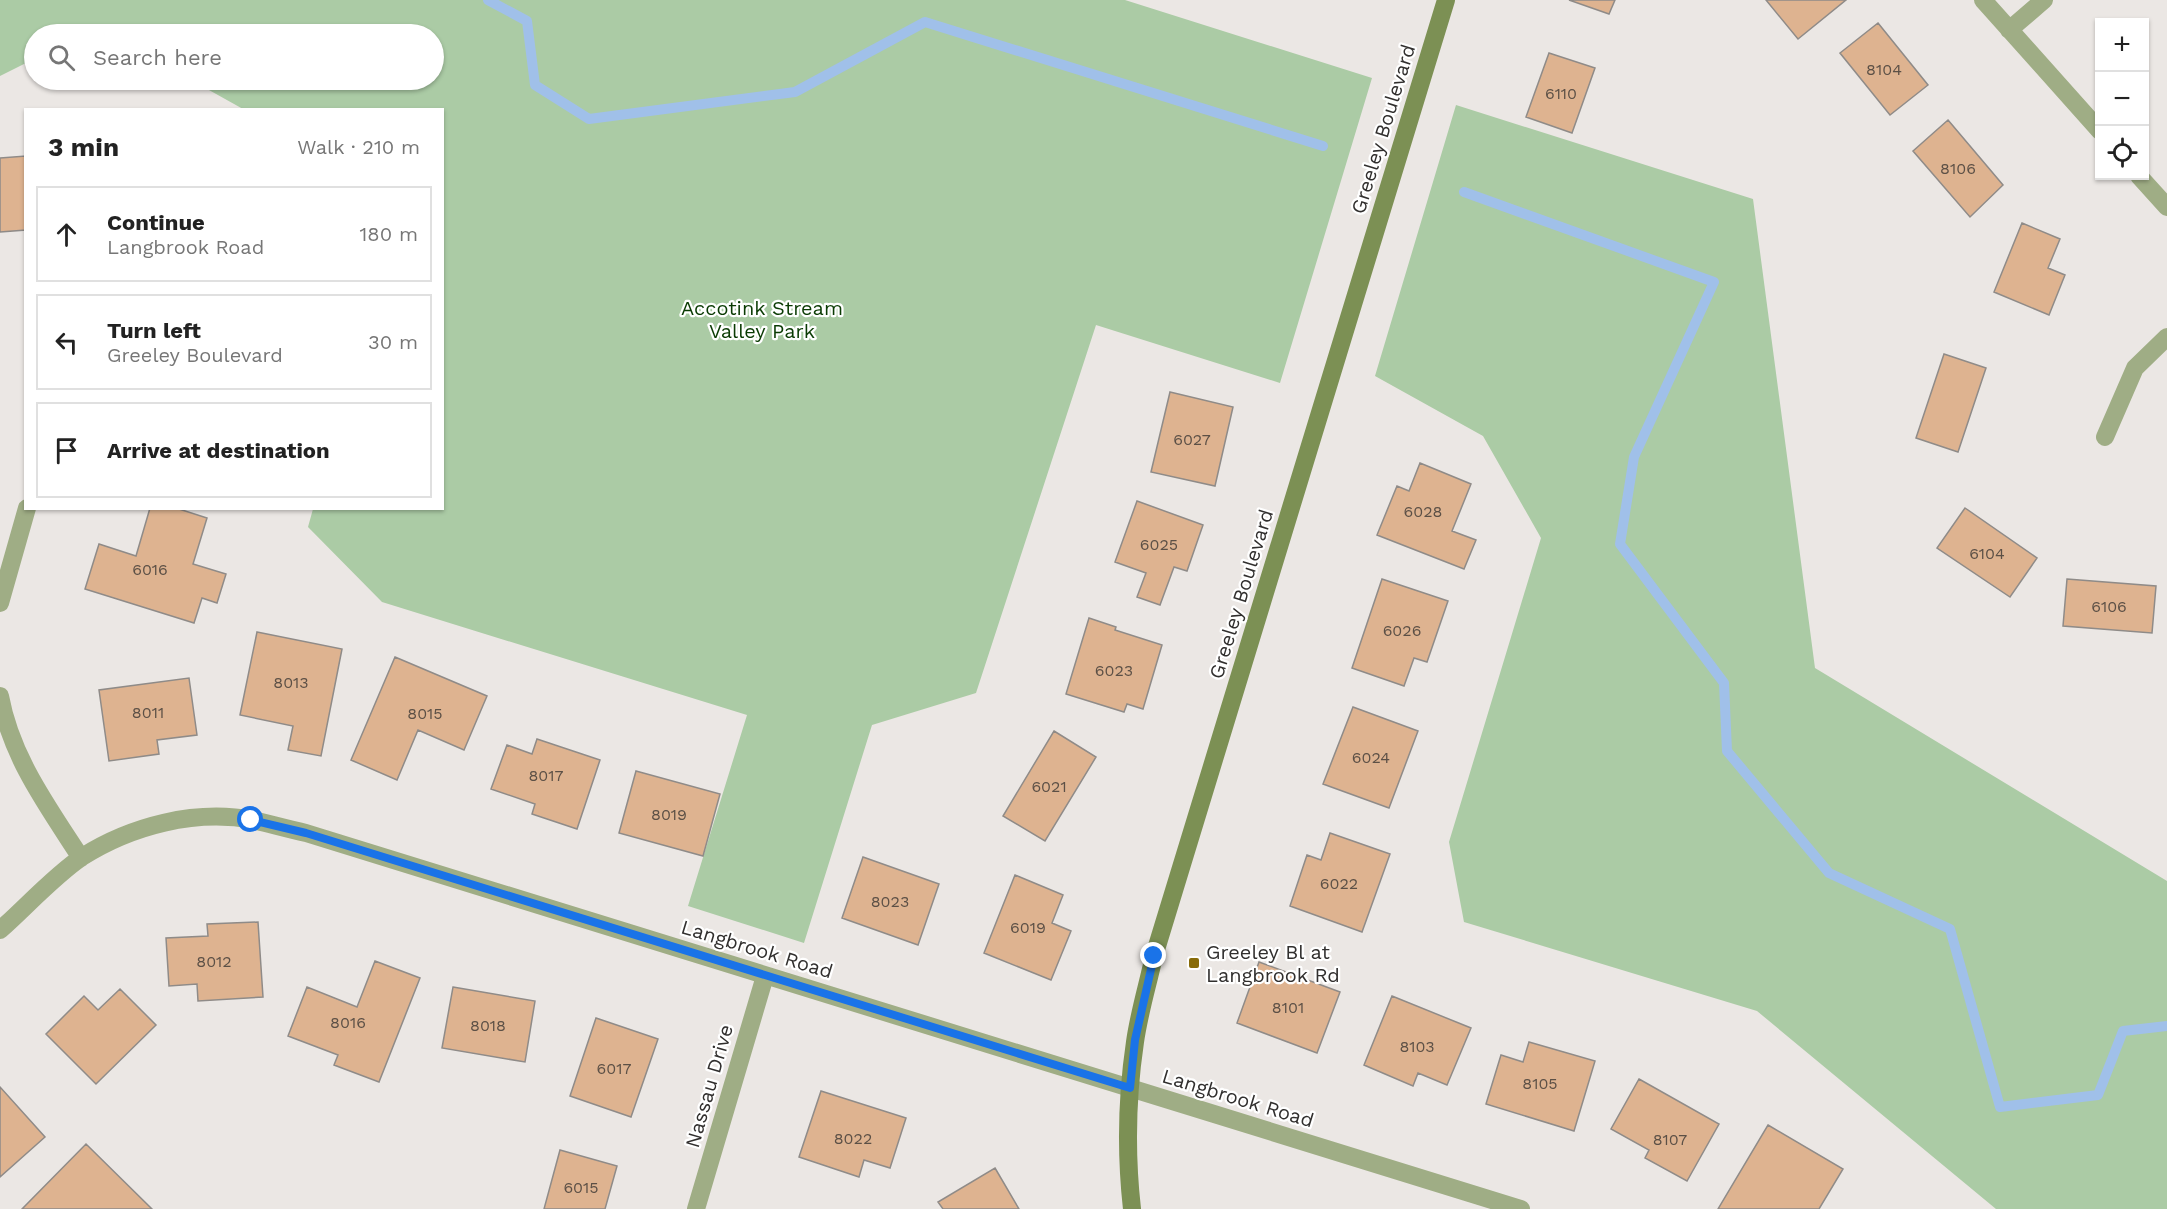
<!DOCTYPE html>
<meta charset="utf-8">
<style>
body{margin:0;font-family:"Work Sans",sans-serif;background:#f6f6f6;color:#222}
.controls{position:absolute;right:18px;top:18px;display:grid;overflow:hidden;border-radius:0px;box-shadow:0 2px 4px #0004}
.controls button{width:54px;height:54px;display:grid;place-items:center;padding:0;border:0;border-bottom:2px solid #e0e0e0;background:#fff;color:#222;font:30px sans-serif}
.stop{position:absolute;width:18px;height:18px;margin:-14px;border:4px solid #1a73e8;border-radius:50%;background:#fff}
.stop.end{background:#1a73e8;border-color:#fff;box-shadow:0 2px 6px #0008}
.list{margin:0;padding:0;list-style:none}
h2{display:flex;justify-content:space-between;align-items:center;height:78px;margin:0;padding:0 24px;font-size:26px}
h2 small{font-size:20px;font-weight:400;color:#767676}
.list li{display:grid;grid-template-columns:39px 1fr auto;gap:18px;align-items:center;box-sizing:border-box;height:96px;margin:0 12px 12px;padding:0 12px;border:2px solid #e0e0e0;border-radius:0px}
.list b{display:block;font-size:22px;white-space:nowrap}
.list p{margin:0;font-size:20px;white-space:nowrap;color:#767676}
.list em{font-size:20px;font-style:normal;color:#767676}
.icon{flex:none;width:33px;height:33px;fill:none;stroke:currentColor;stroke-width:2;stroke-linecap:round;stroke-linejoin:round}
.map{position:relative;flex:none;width:2167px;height:1209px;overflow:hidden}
.search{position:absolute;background:#fff;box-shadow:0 2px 4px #0004;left:24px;top:24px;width:420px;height:66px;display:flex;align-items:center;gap:15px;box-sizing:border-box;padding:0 21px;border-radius:33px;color:#767676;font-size:22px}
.panel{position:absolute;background:#fff;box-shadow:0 2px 4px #0004;left:24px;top:108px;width:420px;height:402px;border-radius:0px}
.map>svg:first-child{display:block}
.green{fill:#abcba5}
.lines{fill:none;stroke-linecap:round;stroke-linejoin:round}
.stream{stroke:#a0c0e9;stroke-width:10}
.building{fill:#deb390;stroke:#8f8b88;stroke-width:1.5}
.street{stroke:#9fad85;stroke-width:18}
.secondary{stroke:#7c9054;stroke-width:18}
.route{stroke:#1a73e8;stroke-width:8}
.poi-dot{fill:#886b09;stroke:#fff;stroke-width:2}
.labels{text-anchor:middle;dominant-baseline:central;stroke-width:4.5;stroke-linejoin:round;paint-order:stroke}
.number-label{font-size:16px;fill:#5c5046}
.street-label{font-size:20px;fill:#312f2e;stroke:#fff}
.park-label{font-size:20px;fill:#0a3b03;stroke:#fff}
.poi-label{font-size:20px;fill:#312f2e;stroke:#fff;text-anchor:start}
</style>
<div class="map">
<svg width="2167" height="1209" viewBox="0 0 2167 1209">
<rect width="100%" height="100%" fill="#ebe7e4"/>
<path class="green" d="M0 0H1125L1372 78 1280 383 1096 325 976 693 872 725 804 943 688 906 747 715 382 602 308 527 313 509 442 508V110L243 109 191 80H434V34H113L99 26 82 34H34V59L0 76Z
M1456 105 1753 199 1815 668 2167 881V1209H1996L1757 1011 1464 922 1449 842 1541 538 1483 436 1375 376Z"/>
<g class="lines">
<path class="stream" d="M488 0 527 21 535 85 589 119 795 92 925 22 1323 146
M1464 192 1714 282 1634 457 1620 544 1724 683 1727 751 1829 873 1950 929 2000 1107 2098 1095 2123 1031 2167 1026"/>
</g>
<path class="building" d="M1569 0H1615L1609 14Z
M1766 0H1846L1798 39Z
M1878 23 1928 85 1890 115 1840 53Z
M1549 53 1595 68 1572 133 1526 117Z
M1948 120 2003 185 1970 217 1913 151Z
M26 156V230L0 232V158Z
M2022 223 2060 239 2048 268 2065 275 2049 315 1994 292Z
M1944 354 1986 368 1958 452 1916 438Z
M1170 392 1233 407 1215 486 1151 472Z
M1420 463 1471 484 1452 531 1476 540 1464 569 1377 535 1397 486 1409 491Z
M1137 501 1203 525 1187 571 1174 567 1160 605 1137 597 1146 573 1115 562Z
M150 508H176L207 518 193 564 226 574 217 603 202 598 194 623 85 589 99 544 136 556Z
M1965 508 2037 558 2010 597 1937 548Z
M1382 579 1448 601 1427 662 1414 658 1404 686 1352 668Z
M2067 579 2156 586 2152 633 2063 626Z
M1089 618 1116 627 1115 630 1162 645 1143 709 1127 704 1124 712 1066 694Z
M257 632 342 649 321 756 288 750 293 726 240 715Z
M395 657 487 696 464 750 418 730 397 780 351 760Z
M189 678 197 735 157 740 159 754 109 761 99 690Z
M1353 707 1418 731 1389 808 1323 784Z
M1054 731 1096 757 1045 841 1003 816Z
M537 739 600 760 577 829 532 814 535 804 491 789 507 745 532 754Z
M636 771 720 794 703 856 619 833Z
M1330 833 1390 854 1362 932 1290 906 1307 855 1321 860Z
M863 857 939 884 918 945 842 918Z
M1015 875 1063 895 1052 923 1071 931 1051 980 984 953Z
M258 922 263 997 198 1001 197 984 169 986 166 938 208 936 207 924Z
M375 961 420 978 379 1082 334 1065 338 1055 288 1036 307 987 357 1007Z
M1259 962 1340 992 1317 1053 1237 1023Z
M453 987 535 1001 525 1062 442 1048Z
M120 989 156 1025 96 1084 46 1034 84 996 98 1010Z
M1392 996 1471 1028 1447 1085 1418 1073 1413 1086 1364 1065Z
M596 1018 658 1039 631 1117 570 1096Z
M1529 1042 1595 1061 1574 1131 1486 1104 1501 1055 1523 1062Z
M1639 1079 1719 1124 1687 1181 1645 1158 1649 1150 1611 1129Z
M0 1087 45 1137 0 1177Z
M821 1091 906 1118 890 1168 864 1160 859 1177 799 1157Z
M1768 1125 1843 1169 1819 1209H1718Z
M86 1144 152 1209H22Z
M560 1150 617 1166 605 1209H544Z
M995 1168 1019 1209H943L938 1202Z"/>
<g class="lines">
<path class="street" d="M1983 0 2100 131
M2009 30 2044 0
M2139 176 2167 207
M2105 437 2135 368 2167 337
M0 603 27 508
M0 696C11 757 48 807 81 858
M0 930C25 908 55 875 82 857 131 826 195 809 253 820 270 824 288 829 306 833L1521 1209
M696 1209 765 976"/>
<path class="secondary" d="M1132 1209C1126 1155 1127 1096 1135 1042 1139 1013 1148 984 1154 956L1446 0"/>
</g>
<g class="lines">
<path class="route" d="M251 820 306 833 1130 1088 1135 1040 1154 956"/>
</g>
<rect class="poi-dot" x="1188" y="957" width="12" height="12" rx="3"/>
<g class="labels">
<g class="number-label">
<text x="1884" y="69">8104</text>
<text x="1561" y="93">6110</text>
<text x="1958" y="168">8106</text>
<text x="1192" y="439">6027</text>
<text x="1423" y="511">6028</text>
<text x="1159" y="544">6025</text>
<text x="1987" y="553">6104</text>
<text x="150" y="569">6016</text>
<text x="2109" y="606">6106</text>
<text x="1402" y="630">6026</text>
<text x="1114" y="670">6023</text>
<text x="291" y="682">8013</text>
<text x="148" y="712">8011</text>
<text x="425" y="713">8015</text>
<text x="1371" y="757">6024</text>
<text x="546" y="775">8017</text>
<text x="1049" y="786">6021</text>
<text x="669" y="814">8019</text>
<text x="1339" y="883">6022</text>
<text x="890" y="901">8023</text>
<text x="1028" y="927">6019</text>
<text x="214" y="961">8012</text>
<text x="1288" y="1007">8101</text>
<text x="348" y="1022">8016</text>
<text x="488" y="1025">8018</text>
<text x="1417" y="1046">8103</text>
<text x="614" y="1068">6017</text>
<text x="1540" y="1083">8105</text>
<text x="853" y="1138">8022</text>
<text x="1670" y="1139">8107</text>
<text x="581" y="1187">6015</text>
</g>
<g class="street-label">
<text transform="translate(1383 129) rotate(-73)">Greeley Boulevard</text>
<text transform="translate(1241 594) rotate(-73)">Greeley Boulevard</text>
<text transform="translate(757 949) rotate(17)">Langbrook Road</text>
<text transform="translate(709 1086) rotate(-74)">Nassau Drive</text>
<text transform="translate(1238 1098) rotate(17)">Langbrook Road</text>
</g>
<g class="park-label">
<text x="762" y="308">Accotink Stream<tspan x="762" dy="23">Valley Park</tspan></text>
</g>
<g class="poi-label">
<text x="1206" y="952">Greeley Bl at<tspan x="1206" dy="23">Langbrook Rd</tspan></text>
</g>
</g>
</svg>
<div class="controls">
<button>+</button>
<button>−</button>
<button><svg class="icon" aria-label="locate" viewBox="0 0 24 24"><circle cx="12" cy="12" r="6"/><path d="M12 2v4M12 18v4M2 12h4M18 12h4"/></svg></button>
</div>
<div class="stop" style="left:251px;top:820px"></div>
<div class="stop end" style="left:1154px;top:956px"></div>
<div class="search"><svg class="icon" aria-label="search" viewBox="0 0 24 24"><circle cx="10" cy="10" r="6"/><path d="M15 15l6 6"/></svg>Search here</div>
<section class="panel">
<h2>3 min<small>Walk · 210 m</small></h2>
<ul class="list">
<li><svg class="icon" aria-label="ahead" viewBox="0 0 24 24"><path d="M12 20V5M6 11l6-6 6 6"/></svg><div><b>Continue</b><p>Langbrook Road</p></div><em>180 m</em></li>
<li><svg class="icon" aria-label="left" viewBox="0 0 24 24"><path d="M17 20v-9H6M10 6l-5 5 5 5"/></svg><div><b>Turn left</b><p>Greeley Boulevard</p></div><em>30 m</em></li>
<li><svg class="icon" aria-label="arrive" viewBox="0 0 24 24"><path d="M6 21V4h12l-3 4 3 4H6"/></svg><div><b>Arrive at destination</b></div></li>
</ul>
</section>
</div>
